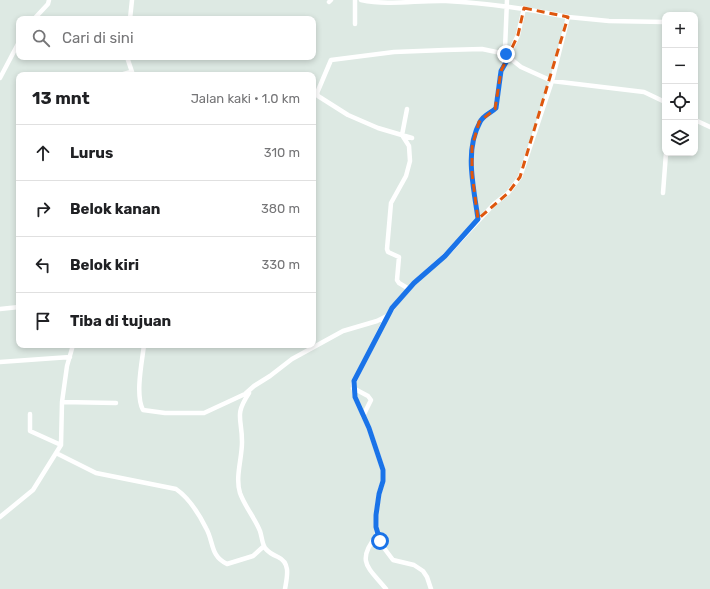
<!DOCTYPE html>
<html lang="id">
<meta charset="utf-8">
<style>
body{margin:0;font-family:Rubik,sans-serif;background:#f2f2f2;color:#202124}
.controls{position:absolute;right:12px;top:12px;display:grid;overflow:hidden;border-radius:8px;box-shadow:0 2px 6px #0003}
.controls button{width:36px;height:36px;display:grid;place-items:center;padding:0;border:0;border-bottom:1px solid #e0e0e0;background:#fff;color:#202124;font:20px sans-serif}
.stop{position:absolute;width:12px;height:12px;margin:-9px;border:3px solid #1a73e8;border-radius:50%;background:#fff}
.stop.end{background:#1a73e8;border-color:#fff;box-shadow:0 1px 4px #0008}
.list{margin:0;padding:0;list-style:none}
h2{display:flex;justify-content:space-between;align-items:center;height:52px;margin:0;padding:0 16px;font-size:17px}
h2 small{font-size:13px;font-weight:400;color:#757577}
.list li{display:grid;grid-template-columns:26px 1fr auto;gap:12px;align-items:center;box-sizing:border-box;height:56px;padding:0 16px;border-top:1px solid #e0e0e0}
.list b{display:block;font-size:15px;white-space:nowrap}
.list em{font-size:13px;font-style:normal;color:#757577}
.icon{flex:none;width:22px;height:22px;fill:none;stroke:currentColor;stroke-width:2;stroke-linecap:round;stroke-linejoin:round}
.map{position:relative;flex:none;width:710px;height:589px;overflow:hidden}
.search{position:absolute;background:#fff;box-shadow:0 2px 6px #0003;left:16px;top:16px;width:300px;height:44px;display:flex;align-items:center;gap:10px;box-sizing:border-box;padding:0 14px;border-radius:8px;color:#757577;font-size:15px}
.panel{position:absolute;background:#fff;box-shadow:0 2px 6px #0003;left:16px;top:72px;width:300px;height:276px;border-radius:8px}
.map>svg:first-child{display:block}
.lines{fill:none;stroke-linecap:round;stroke-linejoin:round}
.minor{stroke:#fff;stroke-width:4.5}
.route{stroke:#1a73e8;stroke-width:5}
.marked{fill:none;stroke:#de570e;stroke-width:3;stroke-dasharray:8 5;stroke-linejoin:round}
</style>
<div class="map">
<svg width="710" height="589" viewBox="0 0 710 589">
<rect width="100%" height="100%" fill="#dde9e3"/>
<g class="lines">
<path class="minor" d="M355 0V24
M361 0C390 6 417 0 446 1 488 3 528 9 568 17L552 81 520 177 508 193 494 204 452 249 414 283 398 301 387 316 353 384 355 397 369 428 383 470V481L379 494 376 515 377 535 384 548 393 560 414 565 423 571 427 577 431 589
M507 0 505 49 511 59 521 67 552 81 644 92 665 102
M329 2 331 0
M568 17 609 21 665 22
M34 19 48 4 49 0
M130 19 132 0
M127 57 133 75
M120 75 131 72
M0 78 19 42
M407 109 402 135 409 146 410 161 406 176 391 203 387 249 388 252 399 257 397 280 399 283 409 289
M695 120 710 127
M665 133V137
M412 138 378 128 348 115 318 96 317 93 331 60 394 52 445 50 482 49 506 54
M663 193 666 153
M478 219C474 188 464 151 480 122 483 115 491 113 496 107L501 71 518 35 524 8
M0 309 19 307
M144 345C142 362 135 395 143 410L165 413H204L245 394 254 386 270 376 292 359 343 331 377 321 387 316
M0 362 70 357
M353 388 368 396 371 400 363 416
M249 393C234 416 242 417 242 442 242 459 235 477 240 493 245 507 255 518 260 531 262 537 262 543 265 548 269 553 273 555 278 557 291 563 287 577 285 589
M62 402 116 403
M30 414V431L61 445
M56 453 96 473 176 489C189 498 199 514 206 528 214 542 210 556 227 564L253 556 264 546
M0 517 33 490 61 445 62 402 67 366 73 345
M377 535C355 562 369 568 386 589"/>
</g>
<g class="lines">
<path class="route" d="M380 541 376 527V515L379 494 383 481V470L369 428 355 397 354 381 392 308 414 283 445 256 478 219C474 188 464 151 480 122 483 115 491 113 496 108L501 71 509 57 506 54"/>
</g>
<path class="marked" d="M524 8 568 17 520 177 508 193 478 219 472 174V147L479 122 495 109 501 71 518 35Z"/>
</svg>
<div class="controls">
<button>+</button>
<button>−</button>
<button><svg class="icon" aria-label="locate" viewBox="0 0 24 24"><circle cx="12" cy="12" r="6"/><path d="M12 2v4M12 18v4M2 12h4M18 12h4"/></svg></button>
<button><svg class="icon" aria-label="layers" viewBox="0 0 24 24"><path d="M12 4l9 5-9 5-9-5zM3 14l9 5 9-5"/></svg></button>
</div>
<div class="stop" style="left:380px;top:541px"></div>
<div class="stop end" style="left:506px;top:54px"></div>
<div class="search"><svg class="icon" aria-label="search" viewBox="0 0 24 24"><circle cx="10" cy="10" r="6"/><path d="M15 15l6 6"/></svg>Cari di sini</div>
<section class="panel">
<h2>13 mnt<small>Jalan kaki · 1.0 km</small></h2>
<ul class="list">
<li><svg class="icon" aria-label="ahead" viewBox="0 0 24 24"><path d="M12 20V5M6 11l6-6 6 6"/></svg><div><b>Lurus</b></div><em>310 m</em></li>
<li><svg class="icon" aria-label="right" viewBox="0 0 24 24"><path d="M7 20v-9h11M14 6l5 5-5 5"/></svg><div><b>Belok kanan</b></div><em>380 m</em></li>
<li><svg class="icon" aria-label="left" viewBox="0 0 24 24"><path d="M17 20v-9H6M10 6l-5 5 5 5"/></svg><div><b>Belok kiri</b></div><em>330 m</em></li>
<li><svg class="icon" aria-label="arrive" viewBox="0 0 24 24"><path d="M6 21V4h12l-3 4 3 4H6"/></svg><div><b>Tiba di tujuan</b></div></li>
</ul>
</section>
</div>
